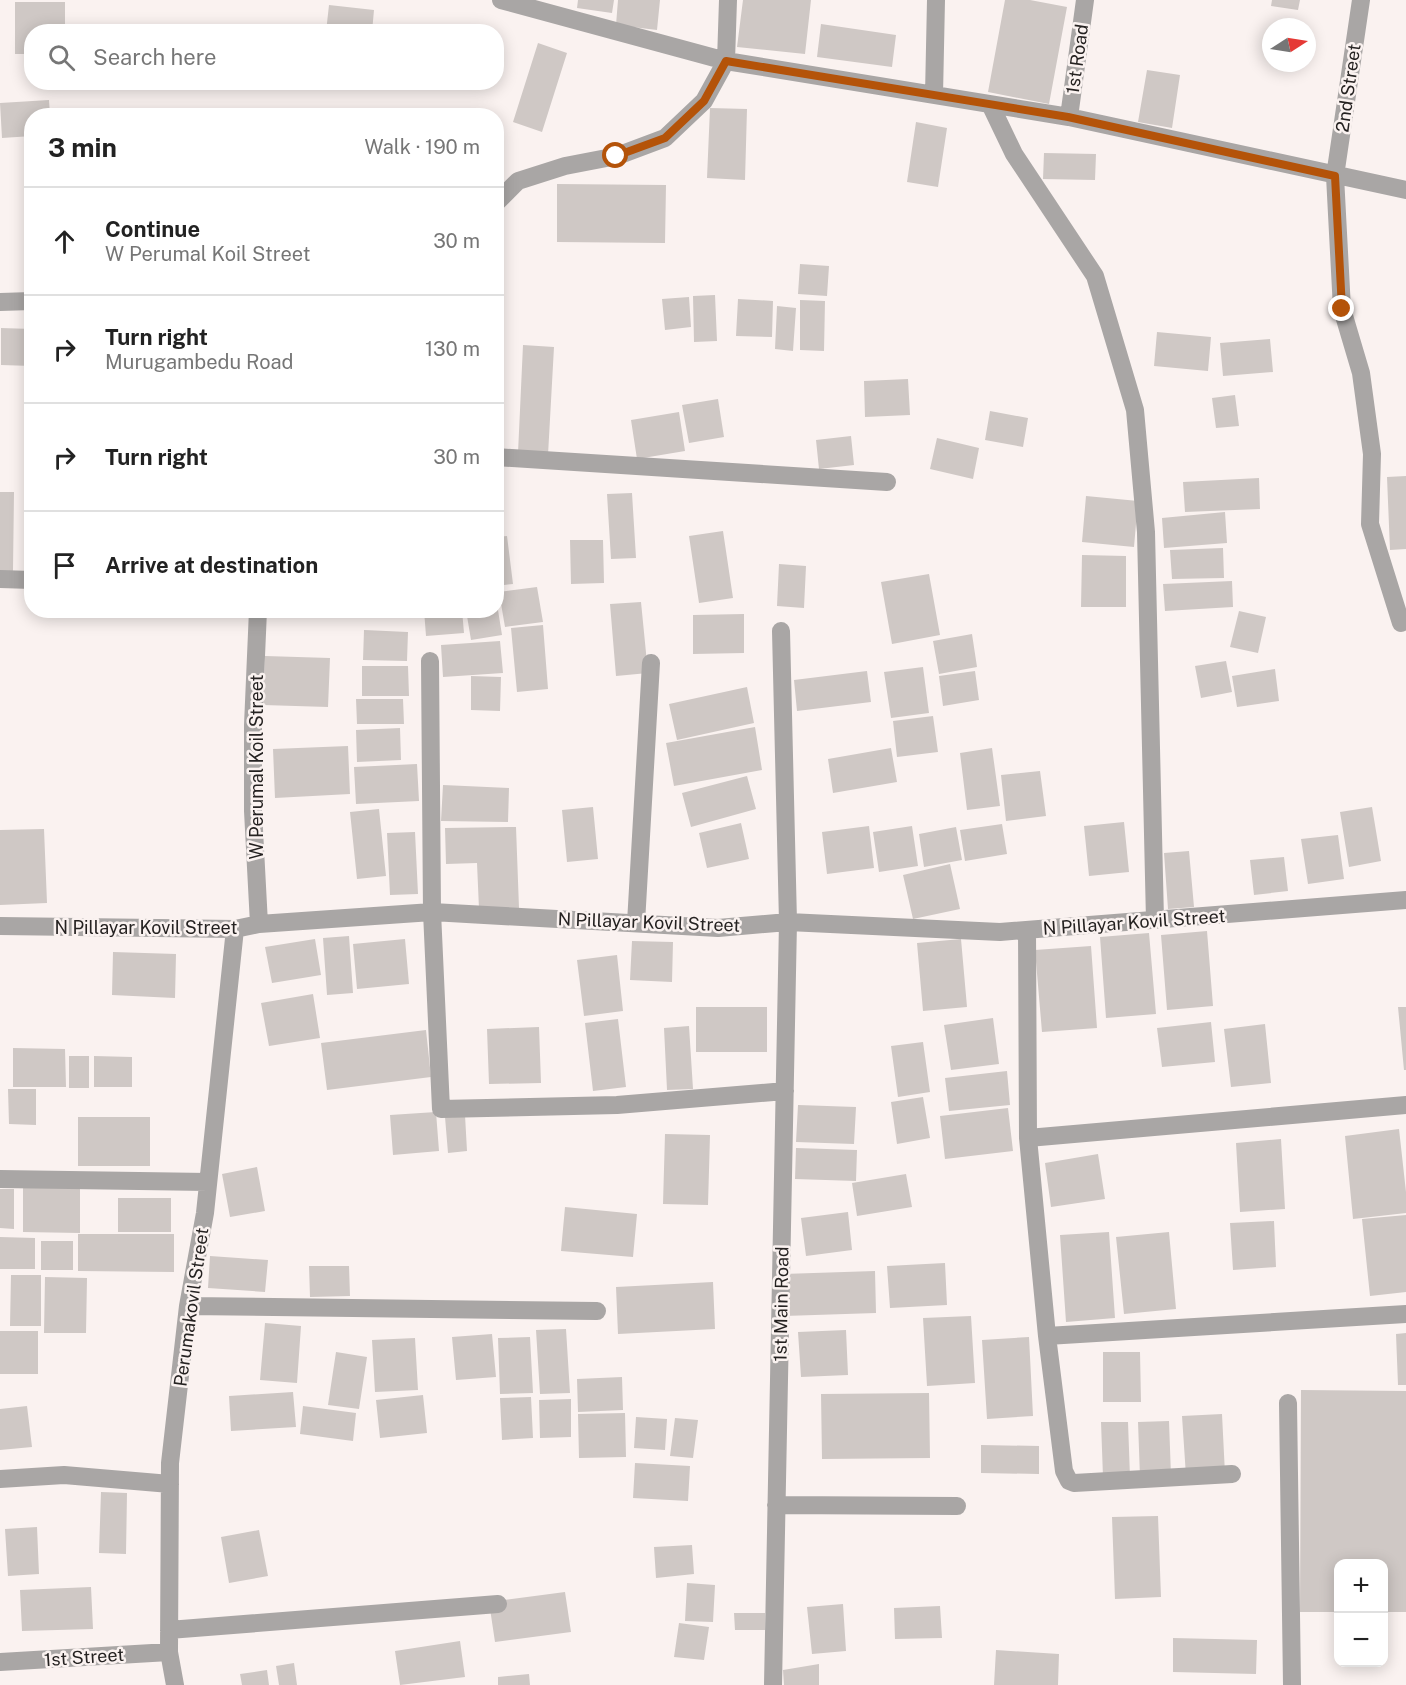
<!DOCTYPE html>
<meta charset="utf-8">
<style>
body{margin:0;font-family:"Public Sans",sans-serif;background:#f6f6f6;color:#222}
.controls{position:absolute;right:18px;bottom:18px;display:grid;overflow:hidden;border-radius:12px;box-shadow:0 3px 15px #0003}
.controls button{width:54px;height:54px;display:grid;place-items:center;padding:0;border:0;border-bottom:2px solid #e0e0e0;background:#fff;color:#222;font:30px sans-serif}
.compass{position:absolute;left:1262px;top:18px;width:54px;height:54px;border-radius:50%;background:#fff;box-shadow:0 3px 15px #0003;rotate:78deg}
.stop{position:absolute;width:18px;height:18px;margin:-14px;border:4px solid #b45309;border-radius:50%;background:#fff}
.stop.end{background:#b45309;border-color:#fff;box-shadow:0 2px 6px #0008}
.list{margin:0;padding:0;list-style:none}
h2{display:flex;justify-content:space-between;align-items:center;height:78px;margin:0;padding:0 24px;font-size:26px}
h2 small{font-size:20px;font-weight:400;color:#767676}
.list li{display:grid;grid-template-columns:39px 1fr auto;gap:18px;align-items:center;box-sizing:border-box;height:108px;padding:0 24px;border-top:2px solid #e0e0e0}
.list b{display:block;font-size:22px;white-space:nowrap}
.list p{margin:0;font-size:20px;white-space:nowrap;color:#767676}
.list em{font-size:20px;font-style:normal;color:#767676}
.icon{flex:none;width:33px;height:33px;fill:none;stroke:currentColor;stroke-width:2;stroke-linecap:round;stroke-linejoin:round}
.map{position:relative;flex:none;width:1406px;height:1685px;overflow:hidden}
.search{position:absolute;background:#fff;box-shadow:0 3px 15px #0003;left:24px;top:24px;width:480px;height:66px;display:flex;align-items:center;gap:15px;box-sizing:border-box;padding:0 21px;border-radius:24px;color:#767676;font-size:22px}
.panel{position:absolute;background:#fff;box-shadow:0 3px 15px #0003;left:24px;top:108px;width:480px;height:510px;border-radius:24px}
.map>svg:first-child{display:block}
.building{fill:#cfc8c5}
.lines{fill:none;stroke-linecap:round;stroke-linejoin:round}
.minor{stroke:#a9a6a5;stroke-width:18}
.route{stroke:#b45309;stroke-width:8}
.labels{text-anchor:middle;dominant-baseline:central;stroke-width:5;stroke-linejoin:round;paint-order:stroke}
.street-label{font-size:18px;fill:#252221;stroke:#faf2f0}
</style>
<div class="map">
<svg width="1406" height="1685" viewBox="0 0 1406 1685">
<rect width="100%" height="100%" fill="#faf2f0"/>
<path class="building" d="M578 0H614L612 13 577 8Z
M618 0H660L657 30 616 25Z
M743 0H811L805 54 737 47Z
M1005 0H1030L1067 7 1049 104 988 92Z
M1272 0H1300L1298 10 1271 6Z
M15 2H65V32H32V54H15Z
M329 5 374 10 372 32H326Z
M821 24 896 35 892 67 817 57Z
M538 43 567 53 542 132 513 122Z
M1147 70 1180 75 1172 128 1138 122Z
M49 100 50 116H32V136L2 138 0 103Z
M710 108 747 109 745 180 707 178Z
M916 122 947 128 938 187 907 182Z
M1044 153 1096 154 1095 180 1043 179Z
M557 184 666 185 665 243 557 242Z
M800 264 829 266 827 296 798 294Z
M715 295 717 341 694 342 693 296Z
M689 297 691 327 665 330 662 299Z
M738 299 773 301 772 337 736 336Z
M800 300 825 301 824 351 800 350Z
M777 306 796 308 793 351 775 349Z
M1 328 32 329V366L1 365Z
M1157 332 1211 337 1208 371 1154 366Z
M1270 339 1273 372 1223 376 1220 343Z
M496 340H500L498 420H496Z
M523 345 554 347 548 455 518 453Z
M908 379 910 415 865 417 864 381Z
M1235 395 1239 426 1216 428 1212 398Z
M718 399 724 437 689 443 682 405Z
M990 411 1028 418 1023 447 985 440Z
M679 412 685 451 637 459 631 420Z
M851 436 854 465 819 469 816 440Z
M937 438 979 448 973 479 930 469Z
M1406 476V549L1390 550 1387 477Z
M1259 478 1260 509 1185 512 1183 482Z
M0 492H14L13 572H0Z
M632 493 636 558 611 559 607 494Z
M1086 496 1138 501 1134 547 1082 542Z
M1225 512 1227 543 1164 548 1162 518Z
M723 531 733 598 699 603 689 536Z
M507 536 513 584 496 586V537Z
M570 540H603L604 583 571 584Z
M1223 548 1224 578 1172 579 1170 550Z
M1082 555 1126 556V607H1081Z
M779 564 806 566 804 608 777 606Z
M929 574 940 635 892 644 881 582Z
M1232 581 1233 607 1165 611 1163 584Z
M537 587 543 622 505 627 499 592Z
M641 602 648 673 616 676 610 604Z
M424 610H462L464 633 426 636Z
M466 610H498L502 635 471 640Z
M1239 611 1266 617 1258 653 1230 647Z
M744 614V653L693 654V615Z
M543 625 548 689 517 692 511 628Z
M364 630 408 632 407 661 363 660Z
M972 634 977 667 939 674 933 641Z
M500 641 503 673 443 677 441 645Z
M265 656 330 658 328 707 263 705Z
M1226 661 1232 692 1201 698 1195 666Z
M362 666H408L409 696H362Z
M923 667 929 713 891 718 884 672Z
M1275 669 1279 701 1237 707 1232 676Z
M867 671 871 702 797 711 794 680Z
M975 671 979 700 943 706 939 676Z
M471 676 501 677 500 711 471 710Z
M747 687 754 723 677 740 669 704Z
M356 699H403L404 724H357Z
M933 716 938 752 897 757 893 721Z
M755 727 762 770 674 786 666 743Z
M400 728 401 760 357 762 356 730Z
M348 746 350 794 275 798 273 749Z
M891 748 897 782 833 793 828 759Z
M992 748 1000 806 967 810 960 753Z
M417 764 419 801 356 804 354 767Z
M1040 771 1046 816 1006 821 1001 775Z
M747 776 756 809 691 827 682 793Z
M443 785 509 788 508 822 441 821Z
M593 807 598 859 567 862 562 810Z
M1372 807 1381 861 1349 867 1340 812Z
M379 809 386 876 357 879 350 812Z
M1124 822 1129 872 1089 876 1084 826Z
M741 823 749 859 707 868 699 833Z
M1002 824 1007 854 965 861 960 830Z
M869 826 874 868 827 874 822 832Z
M912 826 918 866 879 872 873 832Z
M516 827 519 908 479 909 477 863 446 864 445 828Z
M956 827 962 860 924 867 919 834Z
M44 829 47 903 0 905V830Z
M415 832 418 894 390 895 387 833Z
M1338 835 1344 879 1308 884 1301 839Z
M1189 851 1194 907 1168 909 1164 853Z
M1284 857 1288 891 1254 895 1250 860Z
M950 864 960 909 913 919 903 875Z
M1207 931 1213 1006 1167 1010 1161 935Z
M1149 933 1156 1014 1106 1018 1100 937Z
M349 936 353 993 327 995 323 938Z
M315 939 321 975 272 983 265 947Z
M405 939 409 984 357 989 353 944Z
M961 939 967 1007 923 1011 917 943Z
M632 941 673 942 672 982 630 980Z
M1091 946 1097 1028 1042 1032 1035 950Z
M113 952 176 954 175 998 112 995Z
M617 955 623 1011 584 1016 577 960Z
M313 994 320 1038 269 1046 261 1003Z
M696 1007H767V1052H696Z
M1398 1007H1406V1070H1404Z
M993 1018 999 1064 951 1070 944 1025Z
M618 1019 626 1087 593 1091 585 1023Z
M1211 1022 1215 1062 1162 1067 1157 1028Z
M1265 1024 1271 1083 1231 1087 1224 1029Z
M689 1026 693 1089 667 1090 664 1028Z
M539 1027 541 1083 489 1084 487 1029Z
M426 1030 431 1077 327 1090 321 1043Z
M923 1042 930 1092 898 1097 891 1046Z
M13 1048 65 1049 66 1087H13Z
M69 1056H89V1088H69Z
M94 1056 132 1057V1087H94Z
M1007 1071 1010 1105 949 1111 945 1078Z
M8 1089H36V1125L9 1124Z
M923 1097 930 1138 897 1144 891 1102Z
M798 1105 856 1107 854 1144 796 1142Z
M1008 1108 1013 1151 945 1159 940 1116Z
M436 1112 439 1151 393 1155 390 1115Z
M465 1115 467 1151 448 1153 445 1117Z
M78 1117H150V1166H78Z
M1399 1129 1406 1192V1213L1353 1219 1345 1136Z
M665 1134 710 1135 708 1205 663 1204Z
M1281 1139 1285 1209 1240 1212 1236 1143Z
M796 1148 857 1150 856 1181 795 1179Z
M1098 1154 1105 1199 1051 1207 1045 1163Z
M257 1167 265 1211 230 1217 222 1174Z
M906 1174 912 1207 857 1216 852 1183Z
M23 1183H80V1233L23 1232Z
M0 1189H14V1229L0 1228Z
M118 1198H171V1232H118Z
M565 1207 637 1214 633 1257 561 1251Z
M848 1212 852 1250 806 1256 801 1218Z
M1406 1215V1292L1370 1296 1362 1219Z
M1274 1221 1276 1267 1233 1270 1230 1223Z
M1109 1232 1115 1318 1066 1322 1060 1235Z
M1169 1232 1176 1309 1124 1314 1116 1237Z
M78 1234H174V1272L78 1271Z
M0 1237 35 1238V1269H0Z
M41 1241H73V1270H41Z
M210 1256 268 1260 265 1292 208 1288Z
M945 1263 947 1305 890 1308 887 1266Z
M309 1266H349L350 1296 310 1297Z
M875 1271 876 1313 784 1316 783 1274Z
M11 1275H41V1326H10Z
M45 1277 87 1278 86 1333H44Z
M713 1282 715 1329 618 1334 616 1287Z
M971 1316 975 1383 927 1386 923 1318Z
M265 1323 301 1326 297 1383 260 1380Z
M566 1329 570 1393 540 1394 536 1330Z
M846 1330 848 1375 801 1377 798 1332Z
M0 1331H38V1374H0Z
M1406 1333V1385H1398L1396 1334Z
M492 1334 496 1377 456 1380 452 1337Z
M530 1337 533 1393 500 1394 498 1338Z
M1029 1337 1033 1416 987 1419 982 1340Z
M415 1338 418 1390 375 1392 372 1340Z
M336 1352 367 1357 359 1409 328 1405Z
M1103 1352H1140L1141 1402H1103Z
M622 1377 623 1410 578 1412 577 1379Z
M1301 1390 1406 1391V1612H1384V1564H1338V1612H1300Z
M293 1392 296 1427 231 1431 229 1396Z
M929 1393 930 1458 822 1459 821 1394Z
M423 1395 427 1433 380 1438 376 1400Z
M531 1397 533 1438 502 1440 500 1398Z
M571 1399V1437L540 1438 539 1400Z
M27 1406 32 1447 0 1450V1409Z
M303 1406 356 1413 353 1441 300 1434Z
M625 1413 626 1457 579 1458 578 1414Z
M1222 1414 1225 1474 1186 1476 1182 1416Z
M636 1417 667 1419 665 1450 634 1448Z
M675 1418 698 1420 693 1458 670 1456Z
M1169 1421 1171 1476 1140 1477 1138 1422Z
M1101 1422H1128L1130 1477H1103Z
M981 1445 1039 1446V1474L981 1473Z
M635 1463 690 1466 688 1501 633 1498Z
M101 1492 127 1493 126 1554 99 1553Z
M1158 1516 1161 1597 1115 1599 1112 1517Z
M37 1527 39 1574 8 1576 5 1529Z
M259 1530 268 1576 229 1583 221 1537Z
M692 1545 694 1574 656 1578 654 1547Z
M687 1583 715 1585 713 1622 685 1621Z
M91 1587 93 1629 22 1631 20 1590Z
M565 1592 571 1632 495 1642 489 1602Z
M843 1604 846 1651 812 1654 807 1607Z
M940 1606 942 1638 895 1639 894 1608Z
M734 1613H765V1630H735Z
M679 1623 709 1627 704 1660 674 1657Z
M1173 1638 1257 1640 1256 1674 1173 1672Z
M460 1641 465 1677 400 1685 395 1651Z
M996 1650 1059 1654 1058 1685H994Z
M294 1663 297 1685H279L276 1666Z
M819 1664V1685H784L783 1670Z
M267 1670 269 1685H242L240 1674Z
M529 1674 530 1685H498V1677Z"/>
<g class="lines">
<path class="minor" d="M501 0 726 61 1069 117 1406 190
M1361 0 1335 176 1342 309 1361 373 1372 454 1370 524 1401 623
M934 95 936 0
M990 104 1014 154 1095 276 1135 410 1146 532 1155 920
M1069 117 1085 0
M496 203 518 181 565 166 617 156 665 138 704 101 726 61 728 0
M0 302 32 301
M496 457 887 482
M0 579 32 580
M258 610 253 725V811L259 924
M430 661 432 912 441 1109 617 1105 785 1091
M636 923 651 663
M0 926 235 929 259 924 432 912 718 928 788 922 1000 932 1406 900
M1027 930 1028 1138 1047 1336 1406 1314
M1028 1138 1406 1105
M0 1179 208 1182
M188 1306 597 1311
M1047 1336 1064 1471 1069 1481 1074 1483 1232 1474
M1288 1403 1292 1685
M0 1479 64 1475 170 1484
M776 1505 957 1506
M169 1630 498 1604
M0 1662 169 1652
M175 1685 169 1652 170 1463 188 1306 205 1213 235 929
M773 1685 788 922 781 631"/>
</g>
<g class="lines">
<path class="route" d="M616 156 665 138 704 101 726 61 1068 117 1335 176 1342 309"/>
</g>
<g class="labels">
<g class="street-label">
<text transform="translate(1077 59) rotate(-82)">1st Road</text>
<text transform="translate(1348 88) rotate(-82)">2nd Street</text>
<text transform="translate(256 767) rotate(-90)">W Perumal Koil Street</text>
<text transform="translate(649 922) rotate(2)">N Pillayar Kovil Street</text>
<text transform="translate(1134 922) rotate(-4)">N Pillayar Kovil Street</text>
<text x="146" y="927">N Pillayar Kovil Street</text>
<text transform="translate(781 1304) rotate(-89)">1st Main Road</text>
<text transform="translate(191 1307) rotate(-82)">Perumakovil Street</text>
<text transform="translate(84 1657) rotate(-4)">1st Street</text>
</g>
</g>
</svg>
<div class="controls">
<button>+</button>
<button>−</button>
</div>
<svg class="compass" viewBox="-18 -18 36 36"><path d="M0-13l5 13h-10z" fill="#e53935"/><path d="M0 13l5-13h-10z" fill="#767676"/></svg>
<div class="stop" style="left:616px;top:156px"></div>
<div class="stop end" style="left:1342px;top:309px"></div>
<div class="search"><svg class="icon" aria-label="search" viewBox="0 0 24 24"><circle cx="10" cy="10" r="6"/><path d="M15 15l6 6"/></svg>Search here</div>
<section class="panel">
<h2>3 min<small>Walk · 190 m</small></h2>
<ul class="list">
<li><svg class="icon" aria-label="ahead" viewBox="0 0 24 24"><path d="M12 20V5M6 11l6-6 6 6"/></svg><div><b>Continue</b><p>W Perumal Koil Street</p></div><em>30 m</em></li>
<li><svg class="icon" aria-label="right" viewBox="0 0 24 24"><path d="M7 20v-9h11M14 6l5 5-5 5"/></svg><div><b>Turn right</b><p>Murugambedu Road</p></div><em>130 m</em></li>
<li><svg class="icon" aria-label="right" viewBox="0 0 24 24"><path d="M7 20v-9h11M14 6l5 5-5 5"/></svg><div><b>Turn right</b></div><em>30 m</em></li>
<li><svg class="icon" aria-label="arrive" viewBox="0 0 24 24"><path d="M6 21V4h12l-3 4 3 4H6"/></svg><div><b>Arrive at destination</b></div></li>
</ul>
</section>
</div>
